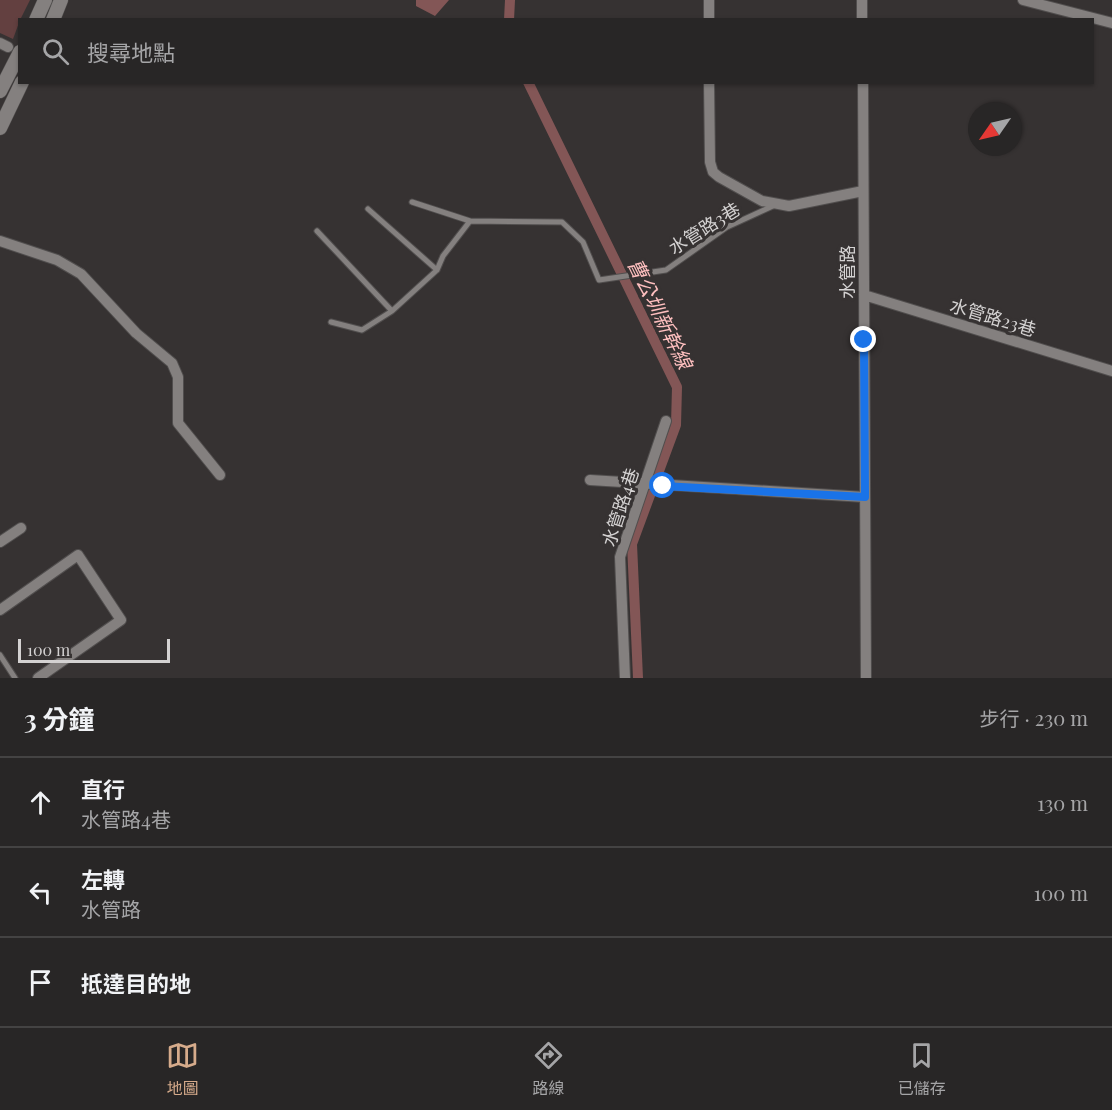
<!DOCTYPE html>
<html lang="zh-TW">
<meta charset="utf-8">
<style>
body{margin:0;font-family:"Playfair Display","Noto Sans TC",serif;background:#343232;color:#f1f3f6}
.compass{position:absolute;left:968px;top:102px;width:54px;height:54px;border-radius:50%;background:#282626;box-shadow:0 2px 4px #0004;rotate:236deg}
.scale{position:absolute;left:18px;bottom:15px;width:152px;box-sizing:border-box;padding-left:6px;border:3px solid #d4d2d2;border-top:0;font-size:16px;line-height:21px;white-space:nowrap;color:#d4d2d2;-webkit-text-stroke:4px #363232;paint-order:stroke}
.stop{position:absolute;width:18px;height:18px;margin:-14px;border:4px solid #1a73e8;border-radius:50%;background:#fff}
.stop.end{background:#1a73e8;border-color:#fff;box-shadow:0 2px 6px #0008}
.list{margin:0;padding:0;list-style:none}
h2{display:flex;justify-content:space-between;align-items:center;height:78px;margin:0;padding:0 24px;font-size:26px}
h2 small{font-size:20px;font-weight:400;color:#a5a5a7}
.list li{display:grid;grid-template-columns:39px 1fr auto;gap:18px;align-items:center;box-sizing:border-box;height:90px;padding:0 24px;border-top:2px solid #444343}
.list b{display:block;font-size:22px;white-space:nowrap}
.list p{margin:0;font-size:20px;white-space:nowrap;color:#a5a5a7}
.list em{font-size:20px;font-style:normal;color:#a5a5a7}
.icon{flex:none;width:33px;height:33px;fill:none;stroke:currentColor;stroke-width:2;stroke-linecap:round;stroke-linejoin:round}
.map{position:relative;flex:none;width:1112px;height:678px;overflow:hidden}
.search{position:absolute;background:#282626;box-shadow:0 2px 4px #0004;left:18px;right:18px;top:18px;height:66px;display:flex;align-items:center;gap:15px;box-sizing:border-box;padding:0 21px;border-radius:0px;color:#a5a5a7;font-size:22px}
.sheet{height:348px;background:#282626}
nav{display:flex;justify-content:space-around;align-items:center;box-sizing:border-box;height:84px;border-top:2px solid #444343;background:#282626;font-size:16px;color:#a5a5a7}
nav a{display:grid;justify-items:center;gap:3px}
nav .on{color:#d6ab8b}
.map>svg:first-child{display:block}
.green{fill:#634040}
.water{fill:#835656}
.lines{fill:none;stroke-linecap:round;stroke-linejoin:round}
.canal{stroke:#835656;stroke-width:10}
.service-casing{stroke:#514e4e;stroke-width:7}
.minor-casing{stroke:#514e4e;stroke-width:12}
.tertiary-casing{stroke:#514e4e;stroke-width:15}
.service{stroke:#84807f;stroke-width:5}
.minor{stroke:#84807f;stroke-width:10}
.tertiary{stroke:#84807f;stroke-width:14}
.route{stroke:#1a73e8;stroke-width:8}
.labels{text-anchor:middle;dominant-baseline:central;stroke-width:6;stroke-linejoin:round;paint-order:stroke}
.street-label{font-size:18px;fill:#d4d2d2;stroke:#363232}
.water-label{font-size:20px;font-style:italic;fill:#febfbf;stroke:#363232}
</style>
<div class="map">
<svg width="1112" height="678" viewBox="0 0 1112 678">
<rect width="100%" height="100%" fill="#363232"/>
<path class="green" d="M0 0H30L20 20 13 39 0 33Z"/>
<path class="water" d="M416 0H449L435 16 416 6Z"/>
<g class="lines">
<path class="canal" d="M509 20 510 0
M528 82 677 387 676 425 632 544 638 678"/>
<g class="service-casing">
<path id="service" d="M412 202 470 221
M368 209 437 270
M317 231 392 311
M331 322 362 330 392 311 437 270 443 256 470 221 562 222 583 242 599 280 666 270 727 227 775 205
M0 655 15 678"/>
</g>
<g class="minor-casing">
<path id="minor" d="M709 0V20
M862 0V20
M1023 0 1112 23
M0 43 8 47
M709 82 710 162 713 172 719 177 762 201 789 206 863 191
M863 82 866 678
M0 241 57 260 81 274 136 333 172 363 178 377V423L220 475
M864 295 1112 371
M590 480 865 497
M0 542 21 528
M0 610 78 555 121 620 38 678
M625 678 620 557 666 421"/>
</g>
<g class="tertiary-casing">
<path id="tertiary" d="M36 20 45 0
M53 20 61 0
M0 91 20 52
M0 128 22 82"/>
</g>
<use href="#service" class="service"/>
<use href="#minor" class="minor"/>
<use href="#tertiary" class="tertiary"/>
</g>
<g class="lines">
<path class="route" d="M663 486 865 497 864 340"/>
</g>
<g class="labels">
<g class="street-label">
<text transform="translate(704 228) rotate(-32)">水管路3巷</text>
<text transform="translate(847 272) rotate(-90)">水管路</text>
<text transform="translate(993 317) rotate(17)">水管路23巷</text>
<text transform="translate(620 507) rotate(-72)">水管路4巷</text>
</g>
<g class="water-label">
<text transform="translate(661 313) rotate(64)">曹公圳新幹線</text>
</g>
</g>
</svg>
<svg class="compass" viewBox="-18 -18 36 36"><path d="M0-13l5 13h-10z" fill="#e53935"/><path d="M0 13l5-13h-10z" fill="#a5a5a7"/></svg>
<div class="scale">100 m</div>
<div class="stop" style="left:663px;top:486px"></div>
<div class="stop end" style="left:864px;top:340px"></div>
<div class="search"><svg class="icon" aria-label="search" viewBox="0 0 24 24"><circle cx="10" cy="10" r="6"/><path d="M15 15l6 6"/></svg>搜尋地點</div>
</div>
<section class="sheet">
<h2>3 分鐘<small>步行 · 230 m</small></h2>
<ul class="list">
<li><svg class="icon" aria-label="ahead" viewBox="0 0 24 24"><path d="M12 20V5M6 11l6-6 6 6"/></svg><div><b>直行</b><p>水管路4巷</p></div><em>130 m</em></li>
<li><svg class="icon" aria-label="left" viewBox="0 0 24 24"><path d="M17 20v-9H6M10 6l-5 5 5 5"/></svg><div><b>左轉</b><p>水管路</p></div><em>100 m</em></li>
<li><svg class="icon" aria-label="arrive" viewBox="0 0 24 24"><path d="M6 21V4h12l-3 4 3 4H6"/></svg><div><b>抵達目的地</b></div></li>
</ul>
</section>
<nav>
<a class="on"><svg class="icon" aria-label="map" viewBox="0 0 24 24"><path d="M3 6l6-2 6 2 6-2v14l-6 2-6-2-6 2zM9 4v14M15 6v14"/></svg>地圖</a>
<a><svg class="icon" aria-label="directions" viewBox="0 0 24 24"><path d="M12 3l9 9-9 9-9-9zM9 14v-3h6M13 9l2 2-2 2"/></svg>路線</a>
<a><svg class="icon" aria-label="saved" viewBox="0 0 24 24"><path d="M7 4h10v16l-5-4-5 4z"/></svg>已儲存</a>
</nav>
